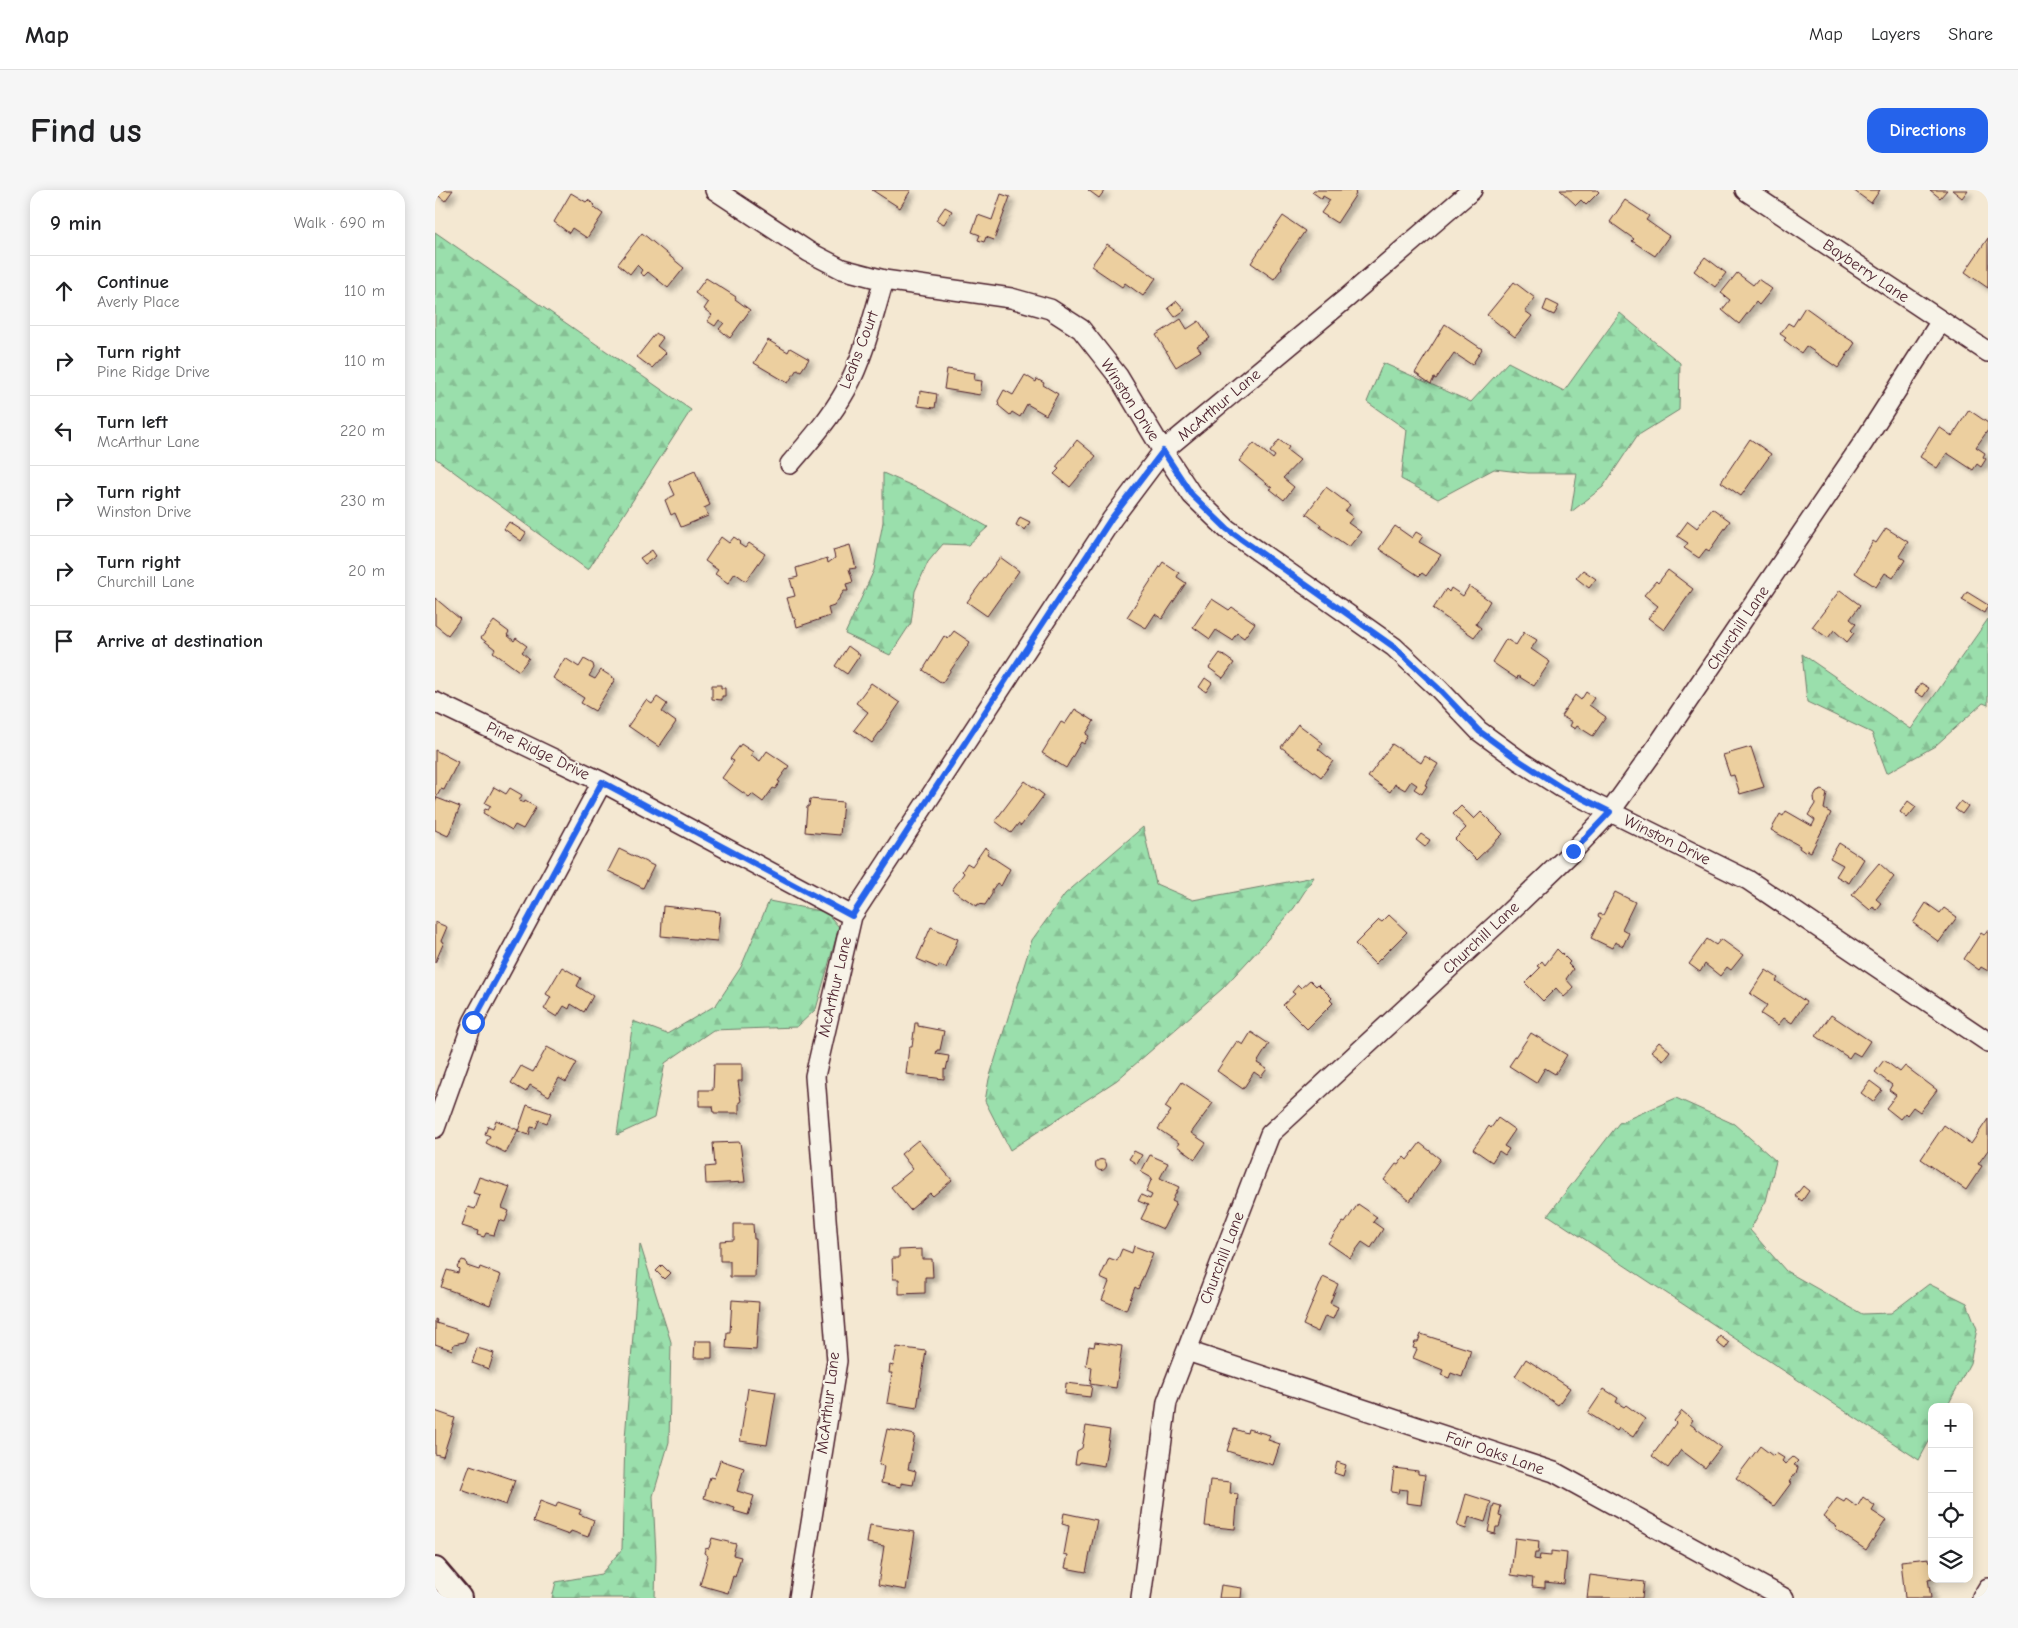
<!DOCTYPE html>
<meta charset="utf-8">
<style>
body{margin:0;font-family:"Comic Neue",sans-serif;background:#f6f6f6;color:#202124}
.controls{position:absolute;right:15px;bottom:15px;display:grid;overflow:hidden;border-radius:10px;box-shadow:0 2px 12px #0003}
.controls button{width:45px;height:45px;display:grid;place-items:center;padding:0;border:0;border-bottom:1px solid #e0e0e0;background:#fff;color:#202124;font:25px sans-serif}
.stop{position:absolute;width:15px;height:15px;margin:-11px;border:4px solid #2563eb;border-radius:50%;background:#fff}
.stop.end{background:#2563eb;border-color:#fff;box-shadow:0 1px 5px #0008}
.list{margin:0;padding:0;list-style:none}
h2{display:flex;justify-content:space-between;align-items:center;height:65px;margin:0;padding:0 20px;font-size:21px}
h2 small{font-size:16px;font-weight:400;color:#757577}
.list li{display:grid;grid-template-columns:32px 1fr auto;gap:15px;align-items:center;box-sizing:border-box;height:70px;padding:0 20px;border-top:1px solid #e0e0e0}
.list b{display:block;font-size:19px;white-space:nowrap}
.list p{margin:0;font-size:16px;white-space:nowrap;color:#757577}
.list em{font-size:16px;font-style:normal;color:#757577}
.icon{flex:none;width:28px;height:28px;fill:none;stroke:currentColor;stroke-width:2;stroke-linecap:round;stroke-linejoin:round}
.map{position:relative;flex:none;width:1553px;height:1408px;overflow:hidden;border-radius:15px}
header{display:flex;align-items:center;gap:30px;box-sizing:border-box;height:70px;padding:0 25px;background:#fff;border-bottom:1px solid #e0e0e0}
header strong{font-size:24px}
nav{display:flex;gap:28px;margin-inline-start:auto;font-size:18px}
.intro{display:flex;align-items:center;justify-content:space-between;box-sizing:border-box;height:120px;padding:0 30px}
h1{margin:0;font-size:35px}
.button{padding:12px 22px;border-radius:15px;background:#2563eb;color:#fff;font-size:18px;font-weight:700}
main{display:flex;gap:30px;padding:0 30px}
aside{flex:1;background:#fff;border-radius:15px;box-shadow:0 2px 12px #0003}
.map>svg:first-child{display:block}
.forest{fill:url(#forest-firs);stroke:#727f6c}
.building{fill:#eccf9f;stroke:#4a1f2b;filter:url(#shadow)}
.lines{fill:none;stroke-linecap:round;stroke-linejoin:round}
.minor-casing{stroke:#4a1f2b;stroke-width:22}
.tertiary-casing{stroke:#4a1f2b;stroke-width:28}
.minor{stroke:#f7f3e8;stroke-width:19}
.tertiary{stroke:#f7f3e8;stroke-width:24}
.route{stroke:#2563eb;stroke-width:6}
.labels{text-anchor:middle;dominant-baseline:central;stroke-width:4.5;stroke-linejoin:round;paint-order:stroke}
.street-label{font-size:16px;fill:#4a1f2b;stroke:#f7f3e8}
</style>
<header>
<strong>Map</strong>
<nav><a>Map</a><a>Layers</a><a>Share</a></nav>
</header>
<div class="intro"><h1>Find us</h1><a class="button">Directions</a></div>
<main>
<aside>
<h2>9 min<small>Walk · 690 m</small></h2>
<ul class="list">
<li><svg class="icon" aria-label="ahead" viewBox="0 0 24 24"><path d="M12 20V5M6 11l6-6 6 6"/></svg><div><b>Continue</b><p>Averly Place</p></div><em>110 m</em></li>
<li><svg class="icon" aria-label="right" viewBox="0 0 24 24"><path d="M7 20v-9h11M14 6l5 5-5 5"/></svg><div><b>Turn right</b><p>Pine Ridge Drive</p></div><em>110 m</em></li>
<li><svg class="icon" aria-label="left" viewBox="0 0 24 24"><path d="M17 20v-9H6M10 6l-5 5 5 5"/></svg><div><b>Turn left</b><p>McArthur Lane</p></div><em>220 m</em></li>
<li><svg class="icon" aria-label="right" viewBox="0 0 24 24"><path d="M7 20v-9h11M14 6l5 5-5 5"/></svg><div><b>Turn right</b><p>Winston Drive</p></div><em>230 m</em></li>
<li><svg class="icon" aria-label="right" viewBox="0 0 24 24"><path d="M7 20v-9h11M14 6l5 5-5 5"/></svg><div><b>Turn right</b><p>Churchill Lane</p></div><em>20 m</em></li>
<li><svg class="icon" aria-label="arrive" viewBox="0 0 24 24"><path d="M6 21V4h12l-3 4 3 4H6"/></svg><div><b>Arrive at destination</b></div></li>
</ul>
</aside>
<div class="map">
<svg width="1553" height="1408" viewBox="0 0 1553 1408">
<defs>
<pattern id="forest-firs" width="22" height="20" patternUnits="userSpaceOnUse" patternTransform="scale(1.25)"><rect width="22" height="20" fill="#9adfac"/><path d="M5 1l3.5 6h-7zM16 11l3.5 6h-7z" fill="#86bf94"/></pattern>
<filter id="shadow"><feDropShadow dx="4.5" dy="4.5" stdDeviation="2.5" flood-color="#0004"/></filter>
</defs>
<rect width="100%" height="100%" fill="#f4e8d2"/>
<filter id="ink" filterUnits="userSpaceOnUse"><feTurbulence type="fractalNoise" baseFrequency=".02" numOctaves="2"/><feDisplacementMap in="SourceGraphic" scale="10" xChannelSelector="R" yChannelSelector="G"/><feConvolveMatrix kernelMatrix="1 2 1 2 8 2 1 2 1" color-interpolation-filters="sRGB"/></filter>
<g filter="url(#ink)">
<path class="forest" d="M0 42 256 220 153 380 0 268Z
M1185 123 1245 173 1244 220 1202 246 1168 297 1136 322 1142 283H1093L1059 279 1003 309 966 289 972 240 932 212 948 173 1036 212 1073 172 1129 201Z
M448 283 489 301 553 337 533 355 508 354 493 372 480 401 476 433 455 465 410 444 439 380 448 332Z
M1553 429V515L1548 513 1500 556 1452 583 1437 543 1372 512 1367 464 1476 539Z
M708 637 721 694 758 710 879 687 859 718 826 757 787 799 682 890 575 960 550 911 554 889 597 750 630 704Z
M334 711 391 722 404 737 381 819 362 837 278 840 230 873 219 928 182 945 198 831 232 844 281 815 306 777Z
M1241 908 1299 934 1341 971 1331 1011 1315 1040 1351 1081 1427 1124 1456 1123 1494 1094 1532 1113 1542 1139 1535 1173 1512 1217H1497V1246L1484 1270 1113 1025 1184 933Z
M205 1054 236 1152 234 1252 218 1306 221 1366 220 1408H117L121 1392 166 1384 187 1359 190 1249Z"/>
<path class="building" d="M3 0H18L10 11 0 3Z
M437 0H476L465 18Z
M653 0H670L664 8Z
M879 0H922L920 3 921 4 902 33 886 23 895 10 888 6 887 9 877 2Z
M1125 0H1162L1164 2 1151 15 1146 10 1141 15Z
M1418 0H1445L1436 13Z
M1495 0H1512L1505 8Z
M1517 0H1533L1527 8Z
M136 3 151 12 153 10 160 15 158 17 168 24 152 48 137 38 134 43 119 32Z
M566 4 575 7 559 50 551 47 549 52 543 50 545 45 537 42 543 25 557 30Z
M1190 10 1214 26 1211 30 1234 46 1220 66 1197 51 1199 49 1175 32Z
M510 17 517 21 509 34 501 30Z
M848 26 870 41 846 75 847 78 839 89 816 73Z
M207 43 249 78 233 98 213 82 209 86 205 83 207 80 202 75 195 84 183 74Z
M1553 48V98L1530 82Z
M672 54 721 88 708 106 690 93 687 97 656 76Z
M1270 67 1291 83 1280 97 1259 81Z
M1302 83 1318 95 1323 89 1337 99 1324 115 1321 112 1304 134 1287 120 1295 110 1286 103Z
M271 88 301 107 300 109 315 120 295 148 284 139 289 133 284 130 280 136 272 131 277 125 269 119 273 113 260 103Z
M1079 92 1100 108 1090 121 1097 126 1080 147 1052 125Z
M1112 110 1124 116 1119 125 1108 120Z
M742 111 750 120 740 127 733 118Z
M1370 117 1388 130 1387 132 1420 153 1403 178 1371 156 1366 163 1349 150 1351 148 1345 144 1353 133 1358 136Z
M746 129 752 139 764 131 775 148 762 156 766 161 741 177 721 145Z
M1010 134 1047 159 1037 175 1019 163 1001 189 999 188 996 194 980 183Z
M221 143 228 148 222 156 231 163 217 178 202 167Z
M333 150 353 162 355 158 374 169 366 181 362 179 353 193 319 173Z
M512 179 540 183 539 190 547 191 545 205 509 199Z
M590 185 601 192 602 189 609 193 608 195 623 204 611 225 592 214 585 227 577 222 575 225 564 216 563 211 569 200 578 205Z
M485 201 502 204 500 218 483 216Z
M1534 220 1553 233V240L1541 257 1550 263 1548 267 1551 269 1546 277 1542 274 1538 280 1512 263 1502 278 1485 267 1504 237 1517 246Z
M1315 249 1336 264 1306 306 1286 292Z
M642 250 661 266 635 297 619 284 624 279 621 277Z
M844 250 854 257 852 260 865 270 848 288 859 297 849 310 835 299 837 298 804 271 819 253 838 269 840 266 835 262Z
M260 281 275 315 269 318 273 326 246 337 240 323 236 325 230 310 240 305 234 292Z
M891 297 915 315 910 321 918 327 913 333 926 342 914 357 885 337 886 335 871 324Z
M1277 318 1295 331 1274 361 1271 359 1264 368 1249 358 1253 353 1242 346 1253 331 1262 338Z
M585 327 595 332 590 340 581 335Z
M74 332 91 343 86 351 69 339Z
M960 336 977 348 981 342 988 346 984 352 1006 365 991 386 987 383 984 386 944 359Z
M1451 338 1473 352 1464 366 1470 370 1458 388 1450 383 1441 397 1420 383 1438 351 1441 353Z
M286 347 294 353 299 347 306 352 304 354 310 358 314 353 330 364 311 391 300 383 293 393 280 384 283 380 270 371Z
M415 355 421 378 414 379 418 392 411 394 413 401H409L399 416 393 418 395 426 362 437 360 428H358L352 408 360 406 355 389 363 387 361 378 392 368 393 373 400 368 398 360Z
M217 360 221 366 210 374 205 368Z
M565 367 584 381 552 426 532 412Z
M728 372 744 383 742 387 751 393 727 429 720 424 711 438 692 427Z
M1148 380 1161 389 1154 398 1141 388Z
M1233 380 1258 399 1229 440 1213 428 1223 416 1209 405 1221 391 1223 393Z
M1034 396 1055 411 1041 434 1046 438 1039 447 998 419 1011 399 1014 402 1016 398 1028 406Z
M1405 400 1425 415 1415 429 1421 434 1416 440 1419 443 1412 452 1399 440 1393 448 1377 437Z
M1532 402 1553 415 1549 423 1527 410Z
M0 408 25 429 13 445 0 435Z
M777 409 794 420 797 417 820 433 809 448 802 443 797 450 781 440 775 449 758 437Z
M59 431 74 442 72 445 79 451 81 448 92 456 87 462 94 468 84 481 58 462 60 459 46 448Z
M519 441 535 452 507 493 488 480 509 446 513 449Z
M1089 442 1102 450 1096 459 1115 472 1099 496 1083 486 1082 489 1057 472 1071 449 1081 455Z
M413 456 425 465 412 484 400 476Z
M785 463 799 473 788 488 774 478Z
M130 468 144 477 149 469 158 474 159 478 154 486 160 489 166 480 180 489 160 521 146 513 149 508 118 488Z
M770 488 777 493 771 502 764 497Z
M436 493 465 513 437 553 419 540 433 522 421 513Z
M1486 493 1494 498 1488 507 1480 502Z
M277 495H286V498H290V506H287V510L277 509Z
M1151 502 1159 508 1154 515 1171 527 1158 546 1142 536 1140 539 1135 536 1137 532 1126 526 1140 505 1146 510Z
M222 507 232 514 227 522 241 532 224 557 193 536 211 510 217 514Z
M640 519 659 531 651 544 654 546 649 554 646 552 631 578 607 563 626 532 630 534Z
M863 534 888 553 883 559 898 571 886 587 846 557Z
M306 554 318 562 316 565 325 571 332 561 354 576 343 591 345 592 340 599 338 598 328 612 317 604 314 607 287 588 299 571 295 569Z
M957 554 986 573 990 566 1003 574 990 595 992 596 987 604 979 599 982 595 976 591 970 600 960 594 955 602 933 587Z
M1316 557 1329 597 1305 604 1299 585 1295 586 1288 565Z
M0 560 23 572 9 600 6 599 1 608 0 607Z
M590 591 609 605 586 636 583 634 576 643 560 631Z
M59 597 71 604 75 598 87 605 84 611 89 613 90 611 101 617 88 639 80 635 77 640 48 623 50 619 53 620 56 616 50 613Z
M1387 600 1392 603 1389 619 1396 623 1376 662 1372 660 1371 663 1364 658 1365 656 1336 640 1345 624 1348 626 1351 621 1377 636 1380 630 1373 625 1380 614 1379 607 1382 602Z
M2 608 25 617 13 646 0 640V613Z
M375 609 408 612 405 645 370 642 372 617 374 616Z
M1473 611 1481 617 1472 628 1465 622Z
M1526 611 1533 616 1527 624 1520 619Z
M1026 616 1039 629 1046 622 1068 644 1041 670 1020 649 1031 638 1018 624Z
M986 644 995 650 990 657 981 650Z
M1404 653 1429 669 1414 693 1401 686 1408 675 1395 668Z
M550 657 554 660 552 664 575 679 566 696 562 693 557 700V704L550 715 543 714 542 716 517 700 529 683 527 681 532 673 537 676Z
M184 659 219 676 208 698 173 681Z
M1444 673 1459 687 1441 709 1447 714 1442 720 1438 717 1435 720 1417 705Z
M1180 702 1200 712 1187 739 1194 743 1188 756 1180 752 1177 758 1156 748 1166 728 1163 726 1164 724 1168 725Z
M1491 713 1505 723 1509 718 1522 727 1504 752 1478 733Z
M228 716 285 722 282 751 226 746Z
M954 725 972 742 940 774 920 754 944 730 947 732Z
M0 732 12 737 6 751 9 752 0 773Z
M496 737 523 749 511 778 504 775 503 778 482 769Z
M1553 739V781L1546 777 1544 780 1529 769 1546 743 1549 745Z
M1272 749 1281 755 1286 749 1308 765 1296 780 1292 777 1285 786 1270 774 1265 782 1254 774Z
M1122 759 1135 772 1133 774 1138 779 1131 789 1139 798 1129 807 1121 798 1108 811 1090 793 1105 778 1102 776 1107 771 1110 775Z
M127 777 146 788 142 796 158 806 149 822 136 814 134 819 129 816 122 827 109 819 116 807 111 804Z
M1331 780 1343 788 1341 791 1371 812 1357 833 1349 828 1343 835 1326 824 1332 815 1315 804Z
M875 790 881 796 883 794 897 808 895 810 898 813 872 839 848 815 860 804 857 802 863 795 866 798Z
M1396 825 1435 851 1425 866 1418 862 1414 868 1381 846Z
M480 833H483V836L509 841 505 860H502L501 864 514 866 511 880 509 879V889L471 884 474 857H477Z
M816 842 834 854 822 873 832 879 826 887 819 882 808 899 782 881 802 851 808 855Z
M1096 843 1132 865 1120 884 1110 878 1101 893 1074 876Z
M1224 852 1235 861 1228 870 1216 861Z
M112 857 142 873 131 892 124 888 114 906 95 895 91 902 76 893 86 876 98 882Z
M1449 870 1465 882 1470 876 1502 900 1485 922 1478 917 1472 925 1470 923 1465 929 1451 918 1461 905 1454 900 1457 895 1440 882Z
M279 874H307V891H303L306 912H304V923H279L278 916H264V900H278Z
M1435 891 1447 900 1438 912 1426 903Z
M747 892 778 913 756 943 771 953 760 969 742 956 744 953 723 939 736 921 730 917Z
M92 915 116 923 112 933 104 930 101 938 96 937 94 945 83 941Z
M1063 928 1080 940 1069 956 1074 959 1070 965 1064 961 1057 972 1038 959 1054 936 1056 938Z
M1553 929V960L1543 974 1547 976 1531 1000 1486 969 1509 935 1536 954Z
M61 930 83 940 71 963 51 953 55 946 50 944 53 936 58 938Z
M483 950 517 990 498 1006 495 1003 475 1020 456 997 478 979 466 964Z
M305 952 310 992 271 994 270 977 280 976 278 953Z
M985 953 1005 969 975 1011 949 990 961 974 963 975 969 967 972 970Z
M699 961 707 965 702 974 694 969Z
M715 965 733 973 725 988 744 997 737 1011 741 1013 728 1039 706 1029 713 1015 703 1011 706 1005 715 1009 717 1005 711 1002 717 988 706 982Z
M660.5 975a5.5 5.5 0 1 1 11 0a5.5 5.5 0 1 1-11 0Z
M44 987 75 997 67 1018 74 1021 70 1032 64 1030 59 1045 51 1043 49 1047 42 1045 43 1041 27 1036 33 1017 40 1019 45 1005 38 1003Z
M1368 996 1374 1001 1367 1011 1360 1006Z
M923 1014 942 1027 938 1032 948 1039 936 1058 927 1052 915 1068 893 1053 908 1032 910 1033Z
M299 1034H318L319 1049H321L320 1087H295V1071H285V1051L299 1050Z
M699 1056 718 1063 703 1099 700 1097 691 1120 667 1110 674 1092 665 1088 674 1068 682 1071 687 1059 697 1063Z
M487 1059V1069H497L498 1087H490V1103L464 1104V1089H458L457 1068H464V1060Z
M27 1070 31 1071 32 1076 44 1080 45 1077 66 1085 55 1115 6 1097 12 1080 23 1083 24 1079 22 1077Z
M227 1075 235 1083 229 1089 221 1081Z
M888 1087 903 1094 895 1113 903 1117 898 1129 890 1126 883 1142 868 1135Z
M297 1110 324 1112 321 1160 291 1158 292 1142H295Z
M0 1129 2 1130 1 1133 33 1143 29 1152 19 1154 17 1160 0 1154Z
M986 1144 1036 1160 1027 1187 1016 1183 1014 1188 1006 1185 1008 1180 978 1168 982 1159 978 1158 980 1152H983Z
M1285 1146 1294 1153 1290 1159 1281 1152Z
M260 1151H277V1168H259Z
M660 1152 687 1156 681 1198 655 1194 657 1177 651 1176 654 1156 659 1157Z
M462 1157 491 1161 482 1218 452 1213 457 1183H454L455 1175 458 1176Z
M42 1158 59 1163 54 1179 37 1173Z
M1091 1169 1135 1198 1123 1215 1080 1186Z
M631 1193 657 1196 655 1207 630 1204Z
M313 1198 341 1202 332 1255 305 1251Z
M1169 1199 1183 1208 1181 1212 1189 1217 1191 1215 1210 1229 1198 1247 1184 1238 1182 1241 1153 1223Z
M0 1221 20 1228 8 1266 0 1264Z
M1247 1221 1258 1230 1255 1234 1286 1257 1270 1278 1246 1260 1233 1278 1217 1266 1241 1233 1239 1231Z
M651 1236 675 1240 669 1276 645 1272 644 1274H640L642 1261 647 1258Z
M452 1239 480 1245 473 1279 481 1281 478 1295 466 1293V1297L446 1293 449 1276 444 1275Z
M799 1239 812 1243 813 1239 835 1245 833 1250 845 1254 838 1275 792 1261Z
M1325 1256 1338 1266 1341 1263 1349 1268 1347 1271 1350 1274 1358 1267 1363 1271 1359 1275 1363 1277 1361 1283 1354 1292 1356 1293 1339 1316 1301 1288Z
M285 1270 309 1278 302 1301 319 1306 313 1325 299 1321 300 1318 269 1308 275 1287 279 1288Z
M902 1272 911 1275 908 1286 899 1283Z
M35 1275 80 1290 71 1315 26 1300Z
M959 1278 983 1281V1284L990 1285 986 1315 971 1313 972 1300 964 1299 963 1303 956 1302Z
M775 1290 796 1292 795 1303 803 1304 800 1339 770 1336Z
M1031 1304 1056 1312 1050 1332 1034 1327 1031 1339 1022 1336Z
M1428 1307 1440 1316 1437 1321 1451 1330 1431 1360 1400 1339 1402 1337 1388 1327 1402 1308 1409 1312 1411 1309 1422 1317Z
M105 1311 121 1317 123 1312 146 1320 144 1324 159 1330 153 1347 136 1341 134 1345 98 1332Z
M1059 1314 1066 1316 1064 1326 1067 1327 1064 1337H1061L1060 1344 1053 1342Z
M629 1323 662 1330 651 1382 630 1378 633 1365 629 1364 634 1336 627 1334Z
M435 1335 480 1342 471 1400 443 1395 449 1356 432 1353Z
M277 1348 301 1354 298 1365 306 1367 300 1387 298 1386 293 1403 265 1395 273 1366 269 1363 270 1359 274 1358Z
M1080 1348 1104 1351 1103 1363H1100L1099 1369 1104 1370 1105 1365 1116 1366V1361L1132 1363 1129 1394 1110 1392V1398L1097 1397 1098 1388 1076 1385Z
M1494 1368V1371H1497V1388L1493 1389 1496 1408H1470L1466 1371Z
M1155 1385 1209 1392 1207 1408H1152Z
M786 1395 807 1398 806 1408H784Z"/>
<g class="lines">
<g class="minor-casing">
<path id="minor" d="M280 0 374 62 407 79 449 90 576 108 615 119 646 139 683 186 728 261 757 305 792 339 959 457 1004 499 1044 541 1085 571 1127 598 1313 690 1553 852
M1310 0 1553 162
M355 274C375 251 396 227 411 200 429 166 438 127 449 90
M0 512 167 592 417 726
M0 938 38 832 167 592
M752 1161 1119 1282 1349 1408
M364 1408 402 1171 380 886 417 726 677 329 728 261 913 107 1037 0
M706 1408 732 1212 835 944 1065 731 1138 661 1175 622 1216 565 1428 253 1506 131
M1547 1408 1553 1398"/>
</g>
<g class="tertiary-casing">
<path id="tertiary" d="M0 1380 24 1408"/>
</g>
<use href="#minor" class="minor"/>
<use href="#tertiary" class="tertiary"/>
</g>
</g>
<g class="lines" filter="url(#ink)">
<path class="route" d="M38 832 167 592 417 726 676 329 728 261 757 305 792 339 959 457 1004 499 1044 541 1085 571 1127 598 1175 622 1138 661"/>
</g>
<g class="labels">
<g class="street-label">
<text transform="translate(1431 81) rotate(34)">Bayberry Lane</text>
<text transform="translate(424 160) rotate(-69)">Leahs Court</text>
<text transform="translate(695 210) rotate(57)">Winston Drive</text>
<text transform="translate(784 215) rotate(-40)">McArthur Lane</text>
<text transform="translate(1303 438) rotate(-56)">Churchill Lane</text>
<text transform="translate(103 561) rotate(26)">Pine Ridge Drive</text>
<text transform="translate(1232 650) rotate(26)">Winston Drive</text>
<text transform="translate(1046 748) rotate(-43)">Churchill Lane</text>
<text transform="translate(400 797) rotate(-77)">McArthur Lane</text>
<text transform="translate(787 1068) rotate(-69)">Churchill Lane</text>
<text transform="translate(393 1213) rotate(-83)">McArthur Lane</text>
<text transform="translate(1060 1263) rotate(19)">Fair Oaks Lane</text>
</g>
</g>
</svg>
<div class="controls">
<button>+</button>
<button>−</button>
<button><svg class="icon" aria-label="locate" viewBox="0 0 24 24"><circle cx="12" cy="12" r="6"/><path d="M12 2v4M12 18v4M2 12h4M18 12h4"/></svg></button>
<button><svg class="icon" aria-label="layers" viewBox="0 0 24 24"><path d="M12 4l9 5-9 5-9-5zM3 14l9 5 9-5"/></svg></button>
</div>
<div class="stop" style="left:38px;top:832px"></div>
<div class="stop end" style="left:1138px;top:661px"></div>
</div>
</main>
